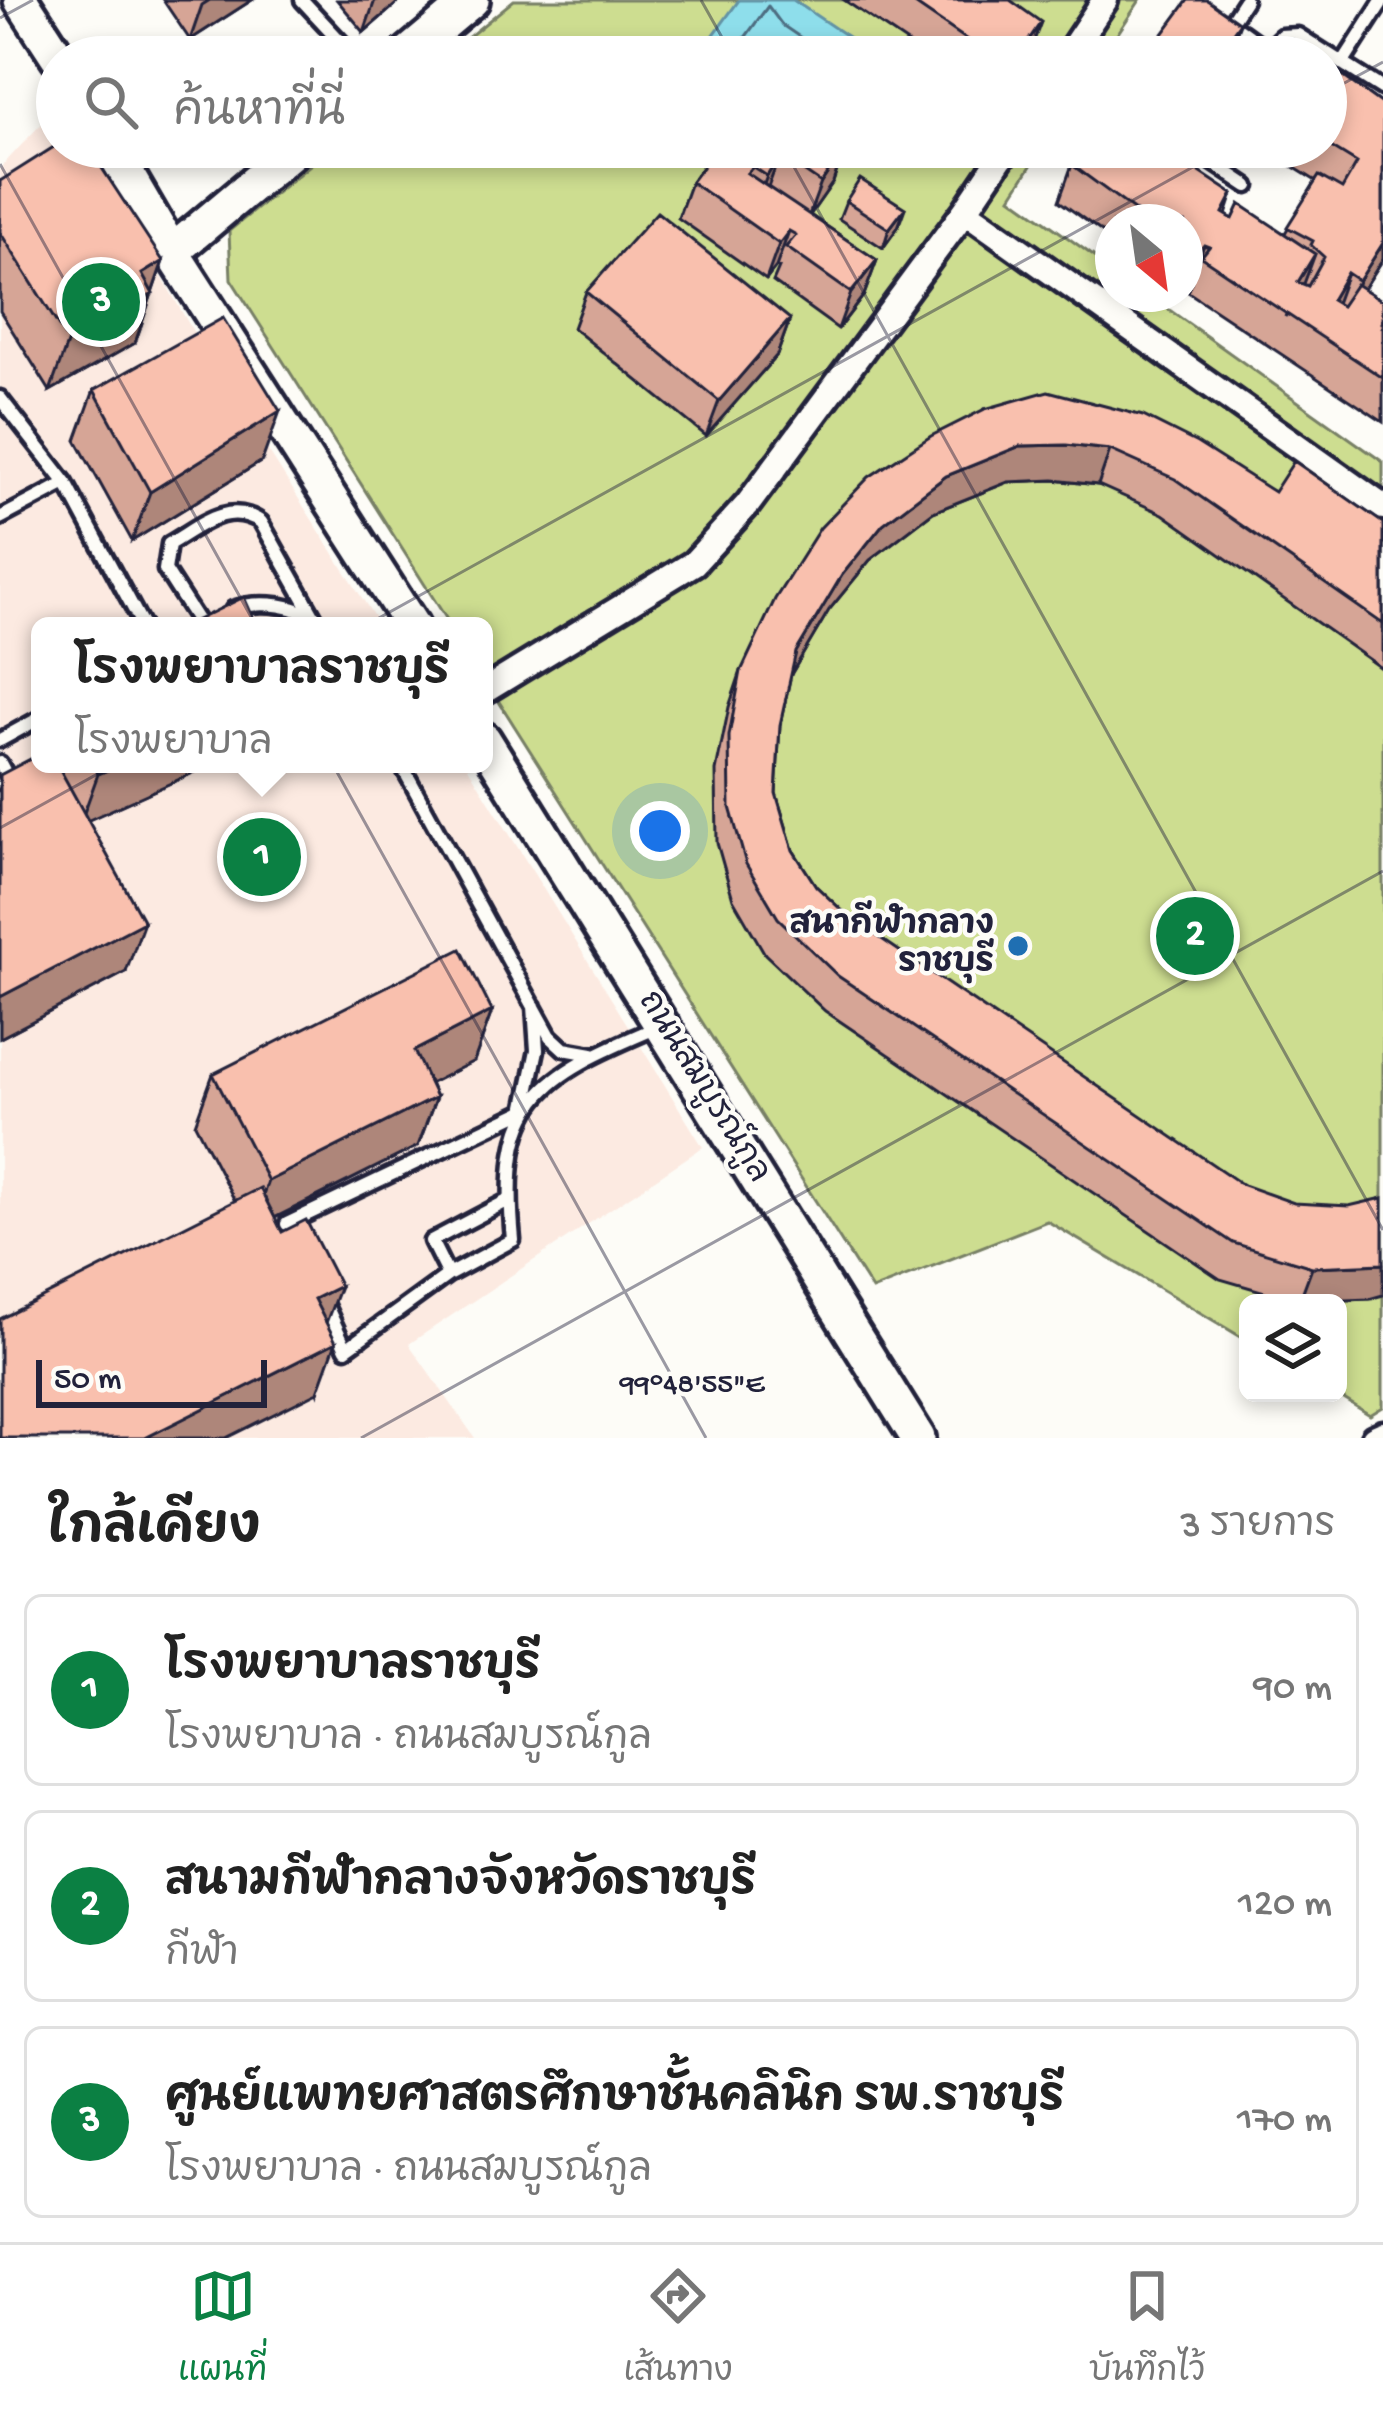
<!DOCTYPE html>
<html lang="th">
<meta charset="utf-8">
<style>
body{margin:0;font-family:"Gochi Hand","Playpen Sans Thai",sans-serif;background:#f2f2f2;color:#222}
.controls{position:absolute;right:36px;bottom:36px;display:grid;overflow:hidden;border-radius:18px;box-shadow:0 6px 18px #0003}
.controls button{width:108px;height:108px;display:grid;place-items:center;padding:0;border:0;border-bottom:3px solid #e0e0e0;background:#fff;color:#222;font:60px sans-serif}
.compass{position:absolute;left:1095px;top:204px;width:108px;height:108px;border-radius:50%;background:#fff;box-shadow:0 6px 18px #0003;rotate:151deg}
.scale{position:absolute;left:36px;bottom:30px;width:231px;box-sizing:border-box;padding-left:12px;border:6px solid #22223b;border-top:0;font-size:33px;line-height:42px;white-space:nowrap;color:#22223b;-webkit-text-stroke:9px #fdfcf7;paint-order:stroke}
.you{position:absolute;left:660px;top:831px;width:42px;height:42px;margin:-30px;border:9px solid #fff;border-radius:50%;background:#1a73e8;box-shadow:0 0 0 18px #1a73e833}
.badge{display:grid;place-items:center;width:78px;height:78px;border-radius:50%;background:#0b8043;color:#fff;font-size:39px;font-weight:700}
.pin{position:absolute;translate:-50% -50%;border:6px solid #fff;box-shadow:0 3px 12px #0006}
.popup{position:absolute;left:31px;top:617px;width:462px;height:156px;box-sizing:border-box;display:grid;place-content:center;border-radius:18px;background:#fff;filter:drop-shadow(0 3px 9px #0005);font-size:39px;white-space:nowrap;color:#767676}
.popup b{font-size:45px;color:#222}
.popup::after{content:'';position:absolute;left:50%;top:100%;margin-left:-24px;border:24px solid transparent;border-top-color:#fff}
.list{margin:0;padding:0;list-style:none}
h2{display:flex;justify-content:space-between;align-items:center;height:156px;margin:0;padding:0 48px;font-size:51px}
h2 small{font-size:39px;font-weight:400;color:#767676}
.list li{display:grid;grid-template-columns:78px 1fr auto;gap:36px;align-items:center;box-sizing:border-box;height:192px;margin:0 24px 24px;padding:0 24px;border:3px solid #e0e0e0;border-radius:18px}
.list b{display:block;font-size:45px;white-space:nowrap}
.list p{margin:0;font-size:39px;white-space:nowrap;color:#767676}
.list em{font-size:39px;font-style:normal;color:#767676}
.icon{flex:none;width:66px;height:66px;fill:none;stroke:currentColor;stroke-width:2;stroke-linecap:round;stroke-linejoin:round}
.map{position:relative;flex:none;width:1383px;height:1438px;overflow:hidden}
.search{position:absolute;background:#fff;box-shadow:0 6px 18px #0003;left:36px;right:36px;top:36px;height:132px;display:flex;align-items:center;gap:30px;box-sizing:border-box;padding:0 42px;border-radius:66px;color:#767676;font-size:45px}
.sheet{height:804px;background:#fff}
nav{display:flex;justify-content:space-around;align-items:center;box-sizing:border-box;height:168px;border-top:3px solid #e0e0e0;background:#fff;font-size:33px;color:#767676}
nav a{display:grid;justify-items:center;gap:6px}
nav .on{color:#0b8043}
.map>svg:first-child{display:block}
.built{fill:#fceae1}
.green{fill:#cddd90;stroke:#788066;stroke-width:3}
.water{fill:#8edeeb;stroke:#6393a5;stroke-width:3}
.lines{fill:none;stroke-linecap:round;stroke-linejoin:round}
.shore{stroke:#4d6d81;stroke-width:3}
.lane-casing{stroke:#22223b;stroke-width:21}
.street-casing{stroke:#22223b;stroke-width:33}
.secondary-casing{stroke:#22223b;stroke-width:42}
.lane{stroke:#fdfcf7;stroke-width:12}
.street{stroke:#fdfcf7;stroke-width:24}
.secondary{stroke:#fdfcf7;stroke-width:33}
.wall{fill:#d6a596;stroke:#22223b;stroke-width:3}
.shaded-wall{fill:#ae867a;stroke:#22223b;stroke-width:3}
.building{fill:#f9c0ae;stroke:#22223b;stroke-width:3}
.ticks{fill:none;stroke:#22223b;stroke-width:3;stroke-opacity:0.45}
.poi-dot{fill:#1f6fb2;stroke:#fdfcf7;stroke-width:4.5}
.labels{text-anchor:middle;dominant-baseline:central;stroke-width:9;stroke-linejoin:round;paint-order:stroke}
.poi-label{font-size:33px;font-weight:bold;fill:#22223b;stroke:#fdfcf7;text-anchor:end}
.street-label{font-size:33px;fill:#22223b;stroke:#fdfcf7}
.ticks-label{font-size:30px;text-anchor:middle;fill:#22223b;stroke:#fdfcf7;stroke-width:9;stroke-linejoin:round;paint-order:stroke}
</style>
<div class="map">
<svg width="1383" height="1438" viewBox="0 0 1383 1438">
<rect width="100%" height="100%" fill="#fdfcf7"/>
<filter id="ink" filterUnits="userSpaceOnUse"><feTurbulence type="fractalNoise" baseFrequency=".00833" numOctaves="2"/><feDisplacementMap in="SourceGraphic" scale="24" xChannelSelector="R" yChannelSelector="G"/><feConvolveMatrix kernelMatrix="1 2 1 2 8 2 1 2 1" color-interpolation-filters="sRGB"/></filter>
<g filter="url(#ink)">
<path class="built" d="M57 107V147H87L205 352 380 626H40V764H466L703 1147 409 1344 475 1438H0V168Z"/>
<path class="green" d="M514 0H1140L1102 57H444Z
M332 147H1043L1011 197 1113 270V294H1147L1383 462V1407L1370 1415 1334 1393H1338V1303H1248V1341L1047 1221 872 1290 484 678V626H451L231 279 229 231Z"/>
<path class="water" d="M739 0H793L878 57H711L702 51Z"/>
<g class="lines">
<path class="shore" d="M731 57 768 6 782 25 829 57"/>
<g class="lane-casing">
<path id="lane" d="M302 0 355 57
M1245 0 1230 23 1266 49
M1259 57 1281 36 1298 35 1383 89
M1344 61 1383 0
M1196 147 1194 150 1248 186
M0 398 66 483 143 626
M0 518 66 483
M233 609C258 600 303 603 320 626
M201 626 165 570 169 544C199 527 228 499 261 522L315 618
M0 740 40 718
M0 763 15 791 0 798
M401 764 550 1036 564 1049 592 1054
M287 1224 524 1111 537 1050 534 1006
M448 1275 431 1241 509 1200
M324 1301 346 1349 448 1275 513 1240C500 1099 537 1078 658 1027"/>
</g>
<g class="street-casing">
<path id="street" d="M1067 57 1105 0
M965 211 1383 507
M484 691 694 563 748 504 965 211 1008 147
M1374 1438 1383 1434"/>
</g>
<g class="secondary-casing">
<path id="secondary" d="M21 0 58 57
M404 57 472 0
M111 147 172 252 412 626
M172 252 297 147
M484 740 918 1438"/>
</g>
<use href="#lane" class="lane"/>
<use href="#street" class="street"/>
<use href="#secondary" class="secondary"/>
</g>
<path class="wall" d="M163 0H252L190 40Z
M337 0H401L364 32Z
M844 0H1010L1028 57H928Z
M1326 64 1383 105V259L1364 289 1383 301V422L1188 292 1192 280 1185 288V222H1113V240L1059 201 1072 165 1233 194 1226 215 1233 219 1285 233 1316 181 1261 147H1326Z
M717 147H845L833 182 810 215 877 260 864 295 838 329 773 282 779 268 776 267 766 280 678 218 691 182Z
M0 181 163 261 135 343 50 391 0 311Z
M846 201 898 227 883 248 839 219Z
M586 292 790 319 777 355 706 436 573 328Z
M94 390 262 461 132 541 76 440Z
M985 409 1383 523V669L1163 514 1098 485 1054 480 1008 482 933 512 870 560 829 610 791 674 780 725 776 793 793 850 816 886 848 916 1369 1299 1299 1302 1220 1279 825 1011 765 954 733 899 717 843 716 771 729 707 741 671Z
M40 764H213L88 820 126 972 0 1038V775Z
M492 1011 474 1061 430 1083 436 1097 418 1146 275 1218 326 1323 318 1392 235 1201 195 1124 213 1074Z"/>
<path class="shaded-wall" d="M210 0H252L190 40 202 5Z
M375 0H401L364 32Z
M1041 22 1028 57H1017Z
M1240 23 1230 50 1225 57H1215Z
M845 147 833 182 808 218 821 183Z
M780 155 767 190 754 211 767 176Z
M905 208 898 227 883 248 889 229Z
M789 231 776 267 766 280 779 244Z
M1383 243V259L1346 316 1359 281Z
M1204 245 1191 280 1185 288 1196 255Z
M1315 254 1302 289 1285 317 1298 282Z
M877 260 864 295 838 329 851 293Z
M163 261 135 343 50 391 68 341 142 274Z
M1347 273 1334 309 1331 300Z
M790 319 777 355 706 436 719 401Z
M280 411 262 461 132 541 150 492Z
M1066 445 1110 450 1098 485 1054 480 1008 482 933 512 870 560 829 610 783 688 796 652 842 575 883 524 946 476 1020 446Z
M121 764H213L80 824 98 774Z
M144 922 126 972 0 1038V997Z
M492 1011 474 1061 396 1101 414 1051Z
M436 1097 418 1146 250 1230 268 1181Z
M1383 1264V1295L1369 1299 1299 1302 1312 1267Z
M340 1286 321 1336 314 1299Z
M336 1342 318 1392 226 1438H145Z"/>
<path class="building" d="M909 0H1010L1041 22 1017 57H992Z
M1188 0H1207L1240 23 1215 57H1146Z
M1293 40 1316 57H1282Z
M1326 64 1383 105V243L1359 281 1347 273 1331 300 1341 306 1356 284 1383 301V378L1201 257 1209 247 1204 245 1196 255 1185 247V222H1150L1072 165 1084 147H1162L1233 194 1223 213 1233 219 1240 204 1315 254 1298 282 1308 286 1324 257 1311 245 1313 241 1287 227 1319 176 1342 189 1357 163 1326 144Z
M57 145V147H88L163 261 142 274 153 294 68 341 0 232V181Z
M717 147H845L821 183 780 155 767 176 753 167 747 173 877 260 851 293 786 247 796 235 789 231 779 244 691 182Z
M860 179 905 208 889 229 846 201Z
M657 212 790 319 719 401 586 292Z
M223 318 280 411 150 492 94 390Z
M1048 391 1143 416 1197 443 1274 492 1294 461 1383 523V624L1175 479 1110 450 1066 445 1020 446 946 476 883 524 842 575 796 652 780 725 776 793 793 850 816 886 848 916 1243 1185 1294 1203 1349 1206 1383 1198V1264L1312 1267 1233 1243 838 976 778 918 746 864 730 807 729 736 741 671 775 599 820 528 869 477 931 436 985 409Z
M244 597 257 626H185Z
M40 754V764H57L144 922 0 997V775Z
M94 764H121L98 774Z
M461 949 492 1011 414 1051 436 1097 268 1181 213 1074Z
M260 1188 282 1232 306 1220 340 1286 314 1299 336 1342 145 1438H0V1319Z"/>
</g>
<path class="ticks" d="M701 0 733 57M0 18 33 0M1326 93 1383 62M783 147 1383 1230M0 164 706 1438M0 828 1229 147M361 1438 1383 871"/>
<circle class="poi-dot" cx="1018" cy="946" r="12"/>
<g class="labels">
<g class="poi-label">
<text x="994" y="927">สนากีฬากลาง<tspan x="994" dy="38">ราชบุรี</tspan></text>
</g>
<g class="street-label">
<text transform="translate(702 1088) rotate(58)">ถนนสมบูรณ์กูล</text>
</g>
</g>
<g class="ticks-label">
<text x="692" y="1392">99°48'55"E</text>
</g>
</svg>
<div class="controls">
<button><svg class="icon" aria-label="layers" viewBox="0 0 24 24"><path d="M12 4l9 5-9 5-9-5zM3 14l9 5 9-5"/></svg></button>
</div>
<svg class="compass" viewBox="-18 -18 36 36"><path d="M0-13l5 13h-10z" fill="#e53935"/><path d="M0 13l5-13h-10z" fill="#767676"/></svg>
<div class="scale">50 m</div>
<div class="you"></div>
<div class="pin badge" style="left:262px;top:857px">1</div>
<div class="popup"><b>โรงพยาบาลราชบุรี</b>โรงพยาบาล</div>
<div class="pin badge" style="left:1195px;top:936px">2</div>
<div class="pin badge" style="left:101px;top:302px">3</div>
<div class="search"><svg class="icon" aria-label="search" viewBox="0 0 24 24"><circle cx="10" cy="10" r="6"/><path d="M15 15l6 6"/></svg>ค้นหาที่นี่</div>
</div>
<section class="sheet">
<h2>ใกล้เคียง<small>3 รายการ</small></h2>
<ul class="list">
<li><span class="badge">1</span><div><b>โรงพยาบาลราชบุรี</b><p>โรงพยาบาล · ถนนสมบูรณ์กูล</p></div><em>90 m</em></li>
<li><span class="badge">2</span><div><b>สนามกีฬากลางจังหวัดราชบุรี</b><p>กีฬา</p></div><em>120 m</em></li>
<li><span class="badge">3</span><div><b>ศูนย์แพทยศาสตรศึกษาชั้นคลินิก รพ.ราชบุรี</b><p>โรงพยาบาล · ถนนสมบูรณ์กูล</p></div><em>170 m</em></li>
</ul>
</section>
<nav>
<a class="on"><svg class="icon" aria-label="map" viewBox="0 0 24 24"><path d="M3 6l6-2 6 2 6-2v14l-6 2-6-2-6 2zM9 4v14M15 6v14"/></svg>แผนที่</a>
<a><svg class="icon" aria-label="directions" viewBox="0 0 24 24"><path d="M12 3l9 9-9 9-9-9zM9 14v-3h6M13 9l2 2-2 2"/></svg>เส้นทาง</a>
<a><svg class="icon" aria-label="saved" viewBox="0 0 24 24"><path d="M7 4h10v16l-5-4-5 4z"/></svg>บันทึกไว้</a>
</nav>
